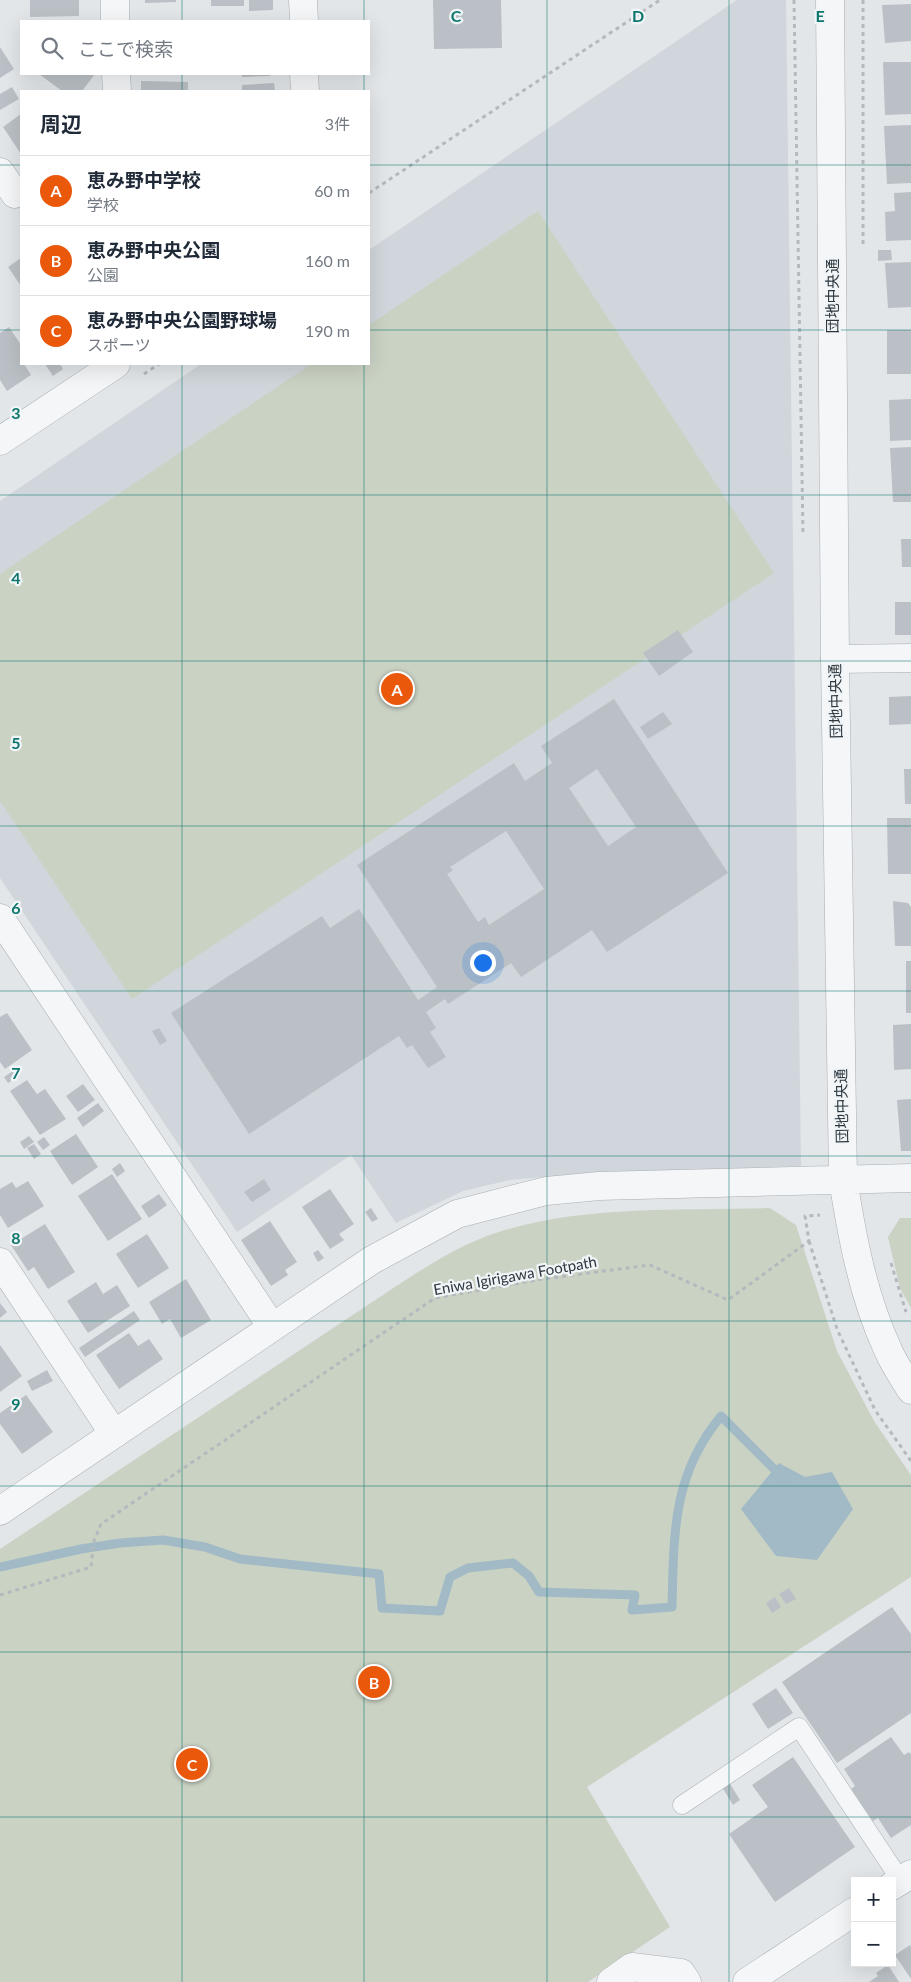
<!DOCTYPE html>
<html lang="ja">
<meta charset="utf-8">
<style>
body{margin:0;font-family:Lato,"Noto Sans JP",sans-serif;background:#f6f6f7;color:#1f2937}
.controls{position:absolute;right:15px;bottom:15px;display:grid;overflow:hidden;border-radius:0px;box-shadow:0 5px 20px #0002}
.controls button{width:45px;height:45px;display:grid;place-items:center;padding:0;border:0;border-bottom:1px solid #e0e1e3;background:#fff;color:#1f2937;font:25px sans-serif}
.you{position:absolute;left:482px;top:962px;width:18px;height:18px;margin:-12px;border:4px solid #fff;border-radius:50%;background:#1a73e8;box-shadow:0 0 0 8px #1a73e833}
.badge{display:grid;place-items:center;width:32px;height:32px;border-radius:50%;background:#ea580c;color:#fff;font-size:16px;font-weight:700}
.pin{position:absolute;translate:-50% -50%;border:2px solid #fff;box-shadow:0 1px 5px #0006}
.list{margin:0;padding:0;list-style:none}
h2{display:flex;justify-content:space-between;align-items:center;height:65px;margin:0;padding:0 20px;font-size:21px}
h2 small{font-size:16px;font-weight:400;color:#747a83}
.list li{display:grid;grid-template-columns:32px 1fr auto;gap:15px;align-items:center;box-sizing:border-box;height:70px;padding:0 20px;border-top:1px solid #e0e1e3}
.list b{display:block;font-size:19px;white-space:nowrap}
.list p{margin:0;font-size:16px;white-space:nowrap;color:#747a83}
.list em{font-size:16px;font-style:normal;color:#747a83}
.icon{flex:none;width:28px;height:28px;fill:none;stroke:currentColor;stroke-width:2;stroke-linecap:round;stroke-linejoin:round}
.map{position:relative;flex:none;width:911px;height:1982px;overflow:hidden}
.search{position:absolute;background:#fff;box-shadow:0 5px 20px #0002;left:20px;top:20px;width:350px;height:55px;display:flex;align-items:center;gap:12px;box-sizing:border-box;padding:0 18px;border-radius:0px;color:#747a83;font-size:19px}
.panel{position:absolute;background:#fff;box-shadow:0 5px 20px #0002;left:20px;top:90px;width:350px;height:275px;border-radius:0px}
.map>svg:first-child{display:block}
.built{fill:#d0d6db}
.green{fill:#cad2c4}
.water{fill:#a1bac5}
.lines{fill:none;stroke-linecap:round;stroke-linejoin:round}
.stream{stroke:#a1bac5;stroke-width:9}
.building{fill:#bac0c5;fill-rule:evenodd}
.service-casing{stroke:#a8aeb3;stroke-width:19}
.minor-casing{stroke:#a8aeb3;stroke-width:29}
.tertiary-casing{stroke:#a8aeb3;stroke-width:29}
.path{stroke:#b4b9bd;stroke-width:3;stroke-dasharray:4 4;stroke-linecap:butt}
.service{stroke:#f4f6f8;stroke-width:18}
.minor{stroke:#f4f6f8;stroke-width:28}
.tertiary{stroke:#f4f6f8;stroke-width:28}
.grid{fill:none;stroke:#0f766e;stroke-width:1;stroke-opacity:0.55}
.labels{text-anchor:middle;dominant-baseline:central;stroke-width:4.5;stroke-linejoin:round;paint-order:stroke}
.street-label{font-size:15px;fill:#2c373f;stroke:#f1f5f7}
.grid-label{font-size:16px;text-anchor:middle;font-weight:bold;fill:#0f766e;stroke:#f1f5f7;stroke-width:4.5;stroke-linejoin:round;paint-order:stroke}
</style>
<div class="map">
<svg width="911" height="1982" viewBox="0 0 911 1982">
<rect width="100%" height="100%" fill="#e2e6e9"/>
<path class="built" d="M737 0H786L801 1166 585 1173 510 1180 463 1191 396 1223 351 1155 237 1232 0 878V501L201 364H369V250Z"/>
<path class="green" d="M538 211 774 573 132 999 0 801V574L311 364H369V325Z
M770 1208 796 1225 837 1351 874 1421 911 1475V1577L587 1787 670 1927 588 1982H0V1549L410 1277C428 1266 447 1254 466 1245 554 1203 674 1211 770 1208Z
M900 1218H911V1308L900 1288 888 1237Z"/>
<path class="water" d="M779 1463 805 1477 832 1472 853 1509 817 1560 776 1556 741 1509Z"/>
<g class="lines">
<path class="stream" d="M0 1567 81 1549 120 1543 163 1540 205 1547 240 1559 379 1574 382 1608 440 1611 450 1577 468 1568 513 1563 529 1576 539 1592 635 1595 632 1610 672 1607C674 1534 672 1475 721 1416L782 1477"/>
</g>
<path class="building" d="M30 0H79V16L30 17Z
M145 0H176V2L145 3Z
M211 0H244V6H211Z
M249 0H273V10L249 11Z
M433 0H501L502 48 434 49Z
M911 4V41L885 43 882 5Z
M0 47 14 69 0 78Z
M883 62H911V114L885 115Z
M39 74H95L82 91H62Z
M242 74H270V76L242 77Z
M141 81 188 82V91H141Z
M274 83 275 91H242V85Z
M12 87 19 99 0 110V94Z
M21 114V154L3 127Z
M911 125V183L887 184 884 126Z
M911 192V240L886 241 885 212 895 211 894 193Z
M878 250H891L892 260 878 261Z
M21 258V286L8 267Z
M911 262V307L888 308 885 263Z
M9 327 21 345V364H24L31 375 7 391 0 380V333Z
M887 330H911V374H887Z
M45 364H60L63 369 53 376Z
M911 399V440L890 441 889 400Z
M911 447V502H893L890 448Z
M901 539H911V567H902Z
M895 602H911V635H895Z
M678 630 693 652 659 676 643 653Z
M911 696V724L889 725V697Z
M614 699 728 873 607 952 592 930 521 977 511 963 448 1004 445 999 426 1012 436 1028 430 1032 446 1057 428 1068 412 1045 407 1048 399 1036 249 1134 171 1013 322 916 330 928 359 909 418 1000 437 987 357 865 514 763 525 781 552 763 541 746ZM597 769 636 827 608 846 569 788ZM506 831 544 889 489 925 485 917 478 922 447 874 453 870 450 867Z
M663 712 672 724 648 739 640 727Z
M904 769H911V804H905Z
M887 818H911V874H888Z
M893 901 908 903 911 907V946H895Z
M906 961H911V1013H906Z
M7 1013 32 1050 5 1069 0 1062V1017Z
M911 1024V1069L894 1070 893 1025Z
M159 1028 167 1041 160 1045 152 1031Z
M13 1071 17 1077 8 1083 4 1077Z
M27 1080 37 1094 45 1089 66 1119 40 1135 10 1091Z
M83 1084 95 1100 78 1112 66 1096Z
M911 1099V1151H901L897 1100Z
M98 1103 104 1111 83 1127 77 1118Z
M76 1134 98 1167 72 1185 50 1151Z
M29 1136 34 1142 24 1149 20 1142Z
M44 1137 50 1145 43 1150 37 1142Z
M34 1144 41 1154 34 1159 27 1148Z
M120 1163 125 1171 117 1177 112 1169Z
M112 1174 142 1219 108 1241 78 1196Z
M264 1179 271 1190 252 1202 244 1192Z
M28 1181 44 1206 8 1228 0 1215V1189L12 1182 16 1188Z
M330 1189 354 1224 339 1234 344 1240 330 1249 302 1207Z
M159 1194 167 1205 149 1218 141 1206Z
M371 1208 378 1219 372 1222 365 1212Z
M270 1221 297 1262 285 1270 288 1275 271 1286 241 1240Z
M45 1224 75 1272 48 1289 34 1267 28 1271 11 1245Z
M147 1234 169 1268 138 1288 116 1254Z
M318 1250 324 1258 318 1262 313 1253Z
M186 1279 211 1320 181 1338 170 1319 162 1324 149 1302Z
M96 1282 103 1294 117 1285 130 1306 88 1333 67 1301Z
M0 1303 7 1312 0 1318Z
M134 1311 140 1320 85 1357 79 1348Z
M129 1333 138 1346 149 1339 163 1359 119 1389 96 1355Z
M0 1345 22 1376 0 1392Z
M47 1370 53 1381 32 1391 27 1381Z
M26 1395 53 1432 22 1454 0 1424V1413Z
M789 1588 796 1599 786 1604 779 1594Z
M775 1597 781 1607 772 1613 766 1603Z
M892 1607 911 1634V1713L837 1763 782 1682Z
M776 1688 793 1713 768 1729 752 1704Z
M891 1737 904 1755 909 1752 911 1754V1825L891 1838 878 1818 873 1821 851 1789 855 1786 844 1769Z
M793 1757 855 1847 775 1902 729 1834 768 1807 752 1785Z
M729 1782 740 1800 733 1805 722 1787Z
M910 1945 911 1947V1979L895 1955Z
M888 1965 899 1982H869L878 1976 876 1973Z"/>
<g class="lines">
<g class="service-casing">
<path id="service" d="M682 1805 799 1727 901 1881"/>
</g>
<g class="minor-casing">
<path id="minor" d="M115 0V21
M116 74 117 91
M0 172 15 194
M835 659 911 658
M0 918 272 1327
M0 1262 114 1434
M892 1886 911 1874
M611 1982 632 1967 681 1973 687 1982
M747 1982 855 1911"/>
</g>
<g class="tertiary-casing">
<path id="tertiary" d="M303 0 304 21
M830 0 835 659 843 1179C852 1237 863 1296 888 1350 894 1364 903 1377 911 1390
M304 74 305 91
M0 441 116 364
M0 1511 372 1260 457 1214 546 1191 599 1186 911 1178"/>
</g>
<path class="path" d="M794 0 803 534
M863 0V245
M369 193 660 0
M144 374 159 364
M809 1241 837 1329 875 1410 911 1461
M891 1263 906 1312
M0 1595 91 1567 94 1541 101 1524 435 1298 543 1279 650 1265 728 1300 809 1241 805 1216 820 1215"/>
<use href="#service" class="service"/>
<use href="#minor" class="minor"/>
<use href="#tertiary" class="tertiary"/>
</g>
<path class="grid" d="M182 0V21M364 0V21M547 0V1982M729 0V1982M182 74V91M364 74V91M0 165H21M369 165H911M0 330H21M369 330H911M182 364V1982M364 364V1982M0 495H911M0 661H911M0 826H911M0 991H911M0 1156H911M0 1321H911M0 1486H911M0 1652H911M0 1817H911"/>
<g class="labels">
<g class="street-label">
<text transform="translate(832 296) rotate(-90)">団地中央通</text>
<text transform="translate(835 701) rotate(-91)">団地中央通</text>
<text transform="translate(841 1106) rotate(-91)">団地中央通</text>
<text transform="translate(515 1275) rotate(-10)">Eniwa Igirigawa Footpath</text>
</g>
</g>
<g class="grid-label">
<text x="456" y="22">C</text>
<text x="638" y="22">D</text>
<text x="820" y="22">E</text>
<text x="16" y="419">3</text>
<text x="16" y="584">4</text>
<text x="16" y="749">5</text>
<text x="16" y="914">6</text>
<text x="16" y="1079">7</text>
<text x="16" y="1244">8</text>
<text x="16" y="1410">9</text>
</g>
</svg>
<div class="controls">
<button>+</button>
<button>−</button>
</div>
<div class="you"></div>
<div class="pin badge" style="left:397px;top:689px">A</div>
<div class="pin badge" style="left:374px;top:1682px">B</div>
<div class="pin badge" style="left:192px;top:1764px">C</div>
<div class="search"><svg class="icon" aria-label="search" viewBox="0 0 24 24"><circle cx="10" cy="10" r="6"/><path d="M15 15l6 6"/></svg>ここで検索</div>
<section class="panel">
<h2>周辺<small>3件</small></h2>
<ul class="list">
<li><span class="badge">A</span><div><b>恵み野中学校</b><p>学校</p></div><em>60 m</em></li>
<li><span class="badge">B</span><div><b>恵み野中央公園</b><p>公園</p></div><em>160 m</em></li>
<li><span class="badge">C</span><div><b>恵み野中央公園野球場</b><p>スポーツ</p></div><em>190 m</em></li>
</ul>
</section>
</div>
